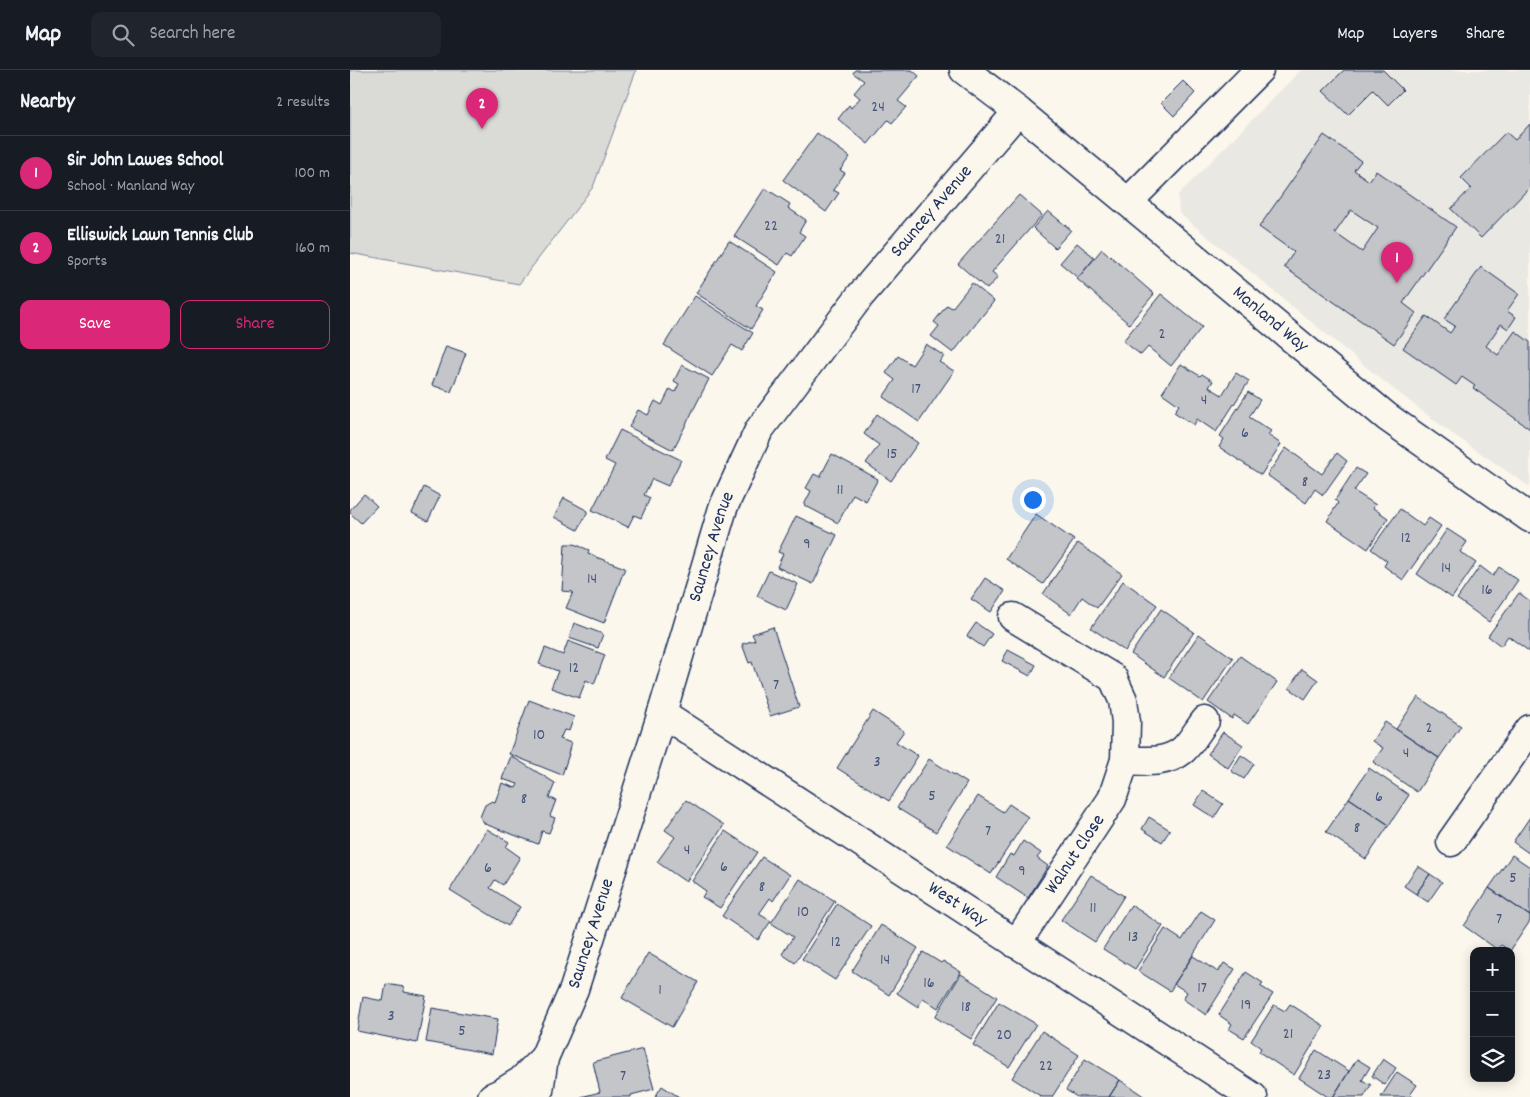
<!DOCTYPE html>
<meta charset="utf-8">
<style>
body{margin:0;font-family:Dekko,sans-serif;background:#20242c;color:#f1f3f6}
.controls{position:absolute;right:15px;bottom:15px;display:grid;overflow:hidden;border-radius:10px;box-shadow:0 2px 12px #0003}
.controls button{width:45px;height:45px;display:grid;place-items:center;padding:0;border:0;border-bottom:1px solid #363941;background:#171b24;color:#f1f3f6;font:25px sans-serif}
.you{position:absolute;left:682px;top:429px;width:18px;height:18px;margin:-12px;border:4px solid #fff;border-radius:50%;background:#1a73e8;box-shadow:0 0 0 8px #1a73e833}
.badge{display:grid;place-items:center;width:32px;height:32px;border-radius:50%;background:#db2777;color:#fff;font-size:16px;font-weight:700}
.pin{position:absolute;translate:-50% -41px;filter:drop-shadow(0 1px 2px #0008)}
.pin::after{content:'';position:absolute;top:26px;width:18px;height:15px;background:inherit;clip-path:polygon(0 0,100% 0,50% 100%)}
.list{margin:0;padding:0;list-style:none}
h2{display:flex;justify-content:space-between;align-items:center;height:65px;margin:0;padding:0 20px;font-size:21px}
h2 small{font-size:16px;font-weight:400;color:#9ea1a6}
.list li{display:grid;grid-template-columns:32px 1fr auto;gap:15px;align-items:center;box-sizing:border-box;height:75px;padding:0 20px;border-top:1px solid #363941}
.list b{display:block;font-size:19px;white-space:nowrap}
.list p{margin:0;font-size:16px;white-space:nowrap;color:#9ea1a6}
.list em{font-size:16px;font-style:normal;color:#9ea1a6}
.actions{display:flex;gap:10px;padding:15px 20px}
.actions a{flex:1;padding:11px 0;border:1px solid #db2777;border-radius:10px;text-align:center;font-size:18px;color:#db2777}
.actions .main{background:#db2777;color:#fff}
.icon{flex:none;width:28px;height:28px;fill:none;stroke:currentColor;stroke-width:2;stroke-linecap:round;stroke-linejoin:round}
.map{position:relative;flex:none;width:1180px;height:1027px;overflow:hidden}
header{display:flex;align-items:center;gap:30px;box-sizing:border-box;height:70px;padding:0 25px;background:#171b24;border-bottom:1px solid #363941}
header strong{font-size:24px}
nav{display:flex;gap:28px;margin-inline-start:auto;font-size:18px}
.search{width:350px;height:45px;background:#20242c;display:flex;align-items:center;gap:12px;box-sizing:border-box;padding:0 18px;border-radius:10px;color:#9ea1a6;font-size:19px}
main{display:flex}
aside{flex:1;background:#171b24}
.map>svg:first-child{display:block}
.built{fill:#eae8e2}
.green{fill:#dadad7;stroke:#7a849a}
.building{fill:#c3c5c9;stroke:#1b2f5e;fill-rule:evenodd}
.lines{fill:none;stroke-linecap:round;stroke-linejoin:round}
.minor-casing{stroke:#1b2f5e;stroke-width:31}
.minor{stroke:#fbf7ec;stroke-width:28}
.labels{text-anchor:middle;dominant-baseline:central;stroke-width:4.5;stroke-linejoin:round;paint-order:stroke}
.number-label{font-size:16px;fill:#455479}
.street-label{font-size:19px;fill:#1b2f5e;stroke:#fbf7ec}
</style>
<header>
<strong>Map</strong>
<div class="search"><svg class="icon" aria-label="search" viewBox="0 0 24 24"><circle cx="10" cy="10" r="6"/><path d="M15 15l6 6"/></svg>Search here</div>
<nav><a>Map</a><a>Layers</a><a>Share</a></nav>
</header>
<main>
<aside>
<h2>Nearby<small>2 results</small></h2>
<ul class="list">
<li><span class="badge">1</span><div><b>Sir John Lawes School</b><p>School · Manland Way</p></div><em>100 m</em></li>
<li><span class="badge">2</span><div><b>Elliswick Lawn Tennis Club</b><p>Sports</p></div><em>160 m</em></li>
</ul>
<div class="actions"><a class="main">Save</a><a>Share</a></div>
</aside>
<div class="map">
<svg width="1180" height="1027" viewBox="0 0 1180 1027">
<rect width="100%" height="100%" fill="#fbf7ec"/>
<filter id="ink" filterUnits="userSpaceOnUse"><feTurbulence type="fractalNoise" baseFrequency=".02" numOctaves="2"/><feDisplacementMap in="SourceGraphic" scale="10" xChannelSelector="R" yChannelSelector="G"/><feConvolveMatrix kernelMatrix="1 2 1 2 8 2 1 2 1" color-interpolation-filters="sRGB"/></filter>
<g filter="url(#ink)">
<path class="built" d="M951 0H1180V417L1097 360 1032 310 829 143 828 125Z"/>
<path class="green" d="M0 0H286V1L243 117 169 214 0 183Z"/>
<path class="building" d="M505 0H562L569 6 548 31 556 37 542 53 538 50 518 74 488 49 499 35 501 38 510 28 504 23 514 11 503 3Z
M994 0H1033L1053 20 1038 35 1023 20 998 45 973 21Z
M833 11 845 23 824 46 811 33Z
M1180 54V117L1131 168 1101 139 1121 118 1111 108 1156 62 1165 70Z
M467 63 500 87 490 100 495 103 483 120 489 123 476 142 433 110Z
M974 65 1011 91 1004 100 1019 111 1026 101 1106 157 1053 233 1066 243 1044 274 934 197 944 182 909 157ZM1001 140 1028 158 1012 182 985 163Z
M415 118 440 134 438 138 456 150 449 162 455 166 442 186 437 183 429 195 384 166Z
M669 125 692 145 642 202 648 207 637 219 608 194Z
M698 141 721 160 705 178 683 158Z
M379 171 427 202 406 236 413 240 401 259 346 223Z
M727 173 745 188 728 208 710 193Z
M752 179 804 224 779 254 727 209Z
M1131 197 1169 224 1157 241 1166 247 1158 259 1151 254 1136 276 1148 285 1165 261 1180 272V359L1123 318 1125 316 1112 307 1106 315 1053 278 1076 246 1100 263 1105 256 1094 249Z
M622 213 644 231 603 283 581 266 589 256 584 252 597 235 602 238Z
M811 224 852 257 821 296 798 277 791 285 773 271Z
M345 226 403 263 392 281 382 275 362 306 314 275Z
M576 274 594 286 589 292 604 301 569 352 533 327 545 310 536 303 548 286 562 295Z
M96 276 116 283 101 322 82 315Z
M831 294 850 306 852 304 863 311 859 317 872 325 886 303 899 311 866 362 847 349 844 355 824 342 829 335 812 323Z
M332 295 359 309 323 380 279 357 288 340 298 345 305 331 312 335 320 319 325 322 329 314 324 311Z
M898 322 910 330 899 347 921 361 918 365 931 374 911 405 869 377 874 369 870 366Z
M527 344 568 373 541 411 516 393 529 375 514 364Z
M270 360 331 390 318 416 302 409 294 425 300 428 291 448 284 445 278 457 242 440 265 395 255 390Z
M936 378 972 404 987 383 997 391 973 425 965 419 956 433 917 405Z
M482 384 528 409 516 431 503 424 488 453 454 435 461 421 456 418 464 404 470 407Z
M1006 398 1016 404 1004 421 1026 435 1023 438 1038 448 1018 479 977 451 988 433 985 430Z
M74 417 90 426 78 451 62 443Z
M14 424 27 436 11 453 0 443V440Z
M214 428 238 441 228 460 204 447Z
M1050 439 1073 456 1079 448 1091 456 1053 510 1034 496 1037 491 1021 479Z
M686 444 724 470 693 514 656 489Z
M446 446 487 465 463 514 427 497 433 484 428 482Z
M1097 459 1117 472 1110 482 1126 493 1102 528 1067 504Z
M728 473 772 504 747 538 732 527 721 544 693 524Z
M215 474H224L239 480 238 484 275 498 254 553 216 538 223 522 212 521Z
M1130 496 1143 506 1149 497 1168 510 1139 552 1107 529Z
M419 501 448 514 436 540 407 526Z
M635 508 655 521 641 542 621 529Z
M773 511 807 535 775 581 741 558Z
M1169 523 1180 531V582L1158 566 1151 576 1138 566Z
M811 539 844 562 814 607 781 584Z
M224 553 253 564 248 578 219 568Z
M626 553 642 564 633 577 617 566Z
M423 557 449 637 420 646 402 592 399 593 392 574 405 570 402 564Z
M849 564 883 588 853 632 819 608Z
M218 571 255 585 244 614 236 610 229 628 201 618 208 601 189 594 195 578 213 585Z
M658 580 686 595 680 606 652 591Z
M890 586 927 612 898 654 884 645 882 649 858 632Z
M952 599 968 610 955 629 939 618Z
M1068 627 1111 656 1089 688 1046 659Z
M179 630 224 647 219 661 214 660 210 669 221 673 218 684H219L212 705 159 684Z
M523 641 554 661 546 672 568 686 539 731 487 698Z
M1035 652 1089 688 1067 722 1023 692 1033 678 1022 671Z
M873 662 893 675 878 698 858 684Z
M891 685 904 694 894 709 881 701Z
M161 686 205 713 199 728 206 730 200 746 205 748 199 763 192 761 188 774 135 754 130 747 135 735 142 731 145 732 152 713 166 718 168 714 152 709Z
M579 689 617 713 586 762 547 738Z
M1019 698 1059 725 1039 755 999 728Z
M853 721 873 734 864 748 844 735Z
M628 726 653 742 659 734 678 747 641 804 597 775Z
M999 728 1039 755 1016 789 976 762Z
M336 730 374 755 336 812 307 792 325 767 315 760Z
M799 747 820 760 812 772 792 759Z
M1180 747V784L1163 772Z
M137 759 159 772 156 777 170 787 153 815 145 810 140 818 170 837 158 856 100 820Z
M375 761 407 782 370 838 352 827 356 821 342 811Z
M673 771 691 783 687 788 698 796 678 828 646 807 660 784 664 786Z
M1162 785 1180 797V846L1139 818Z
M412 787 440 805 423 831 420 828 409 844 421 851 408 870 372 846Z
M1068 796 1080 804 1066 824 1054 816Z
M1080 804 1092 812 1078 832 1066 824Z
M741 805 774 826 745 872 711 850Z
M450 809 485 831 445 893 432 884 443 867 421 853Z
M1139 818 1180 846V851L1160 881 1151 875 1148 880 1114 856Z
M487 834 521 856 485 910 452 889Z
M781 835 813 856 785 899 753 879Z
M851 841 865 850 820 921 788 901 815 859 832 870Z
M531 855 568 878 539 925 502 901Z
M573 882 591 893 593 891 611 902 588 938 573 928 568 937 547 923Z
M298 883 348 912 322 957 272 928Z
M843 886 868 902 874 893 885 899 856 945 833 929 837 922 824 914Z
M896 902 913 913 910 916 923 924 894 968 879 959 882 954 869 945Z
M611 904 647 927 621 969 585 947Z
M36 914 54 917V922L76 926 67 973 7 961 13 927 33 931Z
M649 932 686 954 659 997 623 975Z
M940 934 974 956 944 1005 909 982 911 978 901 971 924 935 935 941Z
M82 938 148 949 142 984 76 972Z
M692 961 729 985 702 1027H692L662 1008Z
M293 979 304 1019 281 1025V1027H231L250 1022 243 992Z
M966 980 999 1001 983 1027H978L949 1008Z
M735 989 770 1010 759 1027H727L716 1020Z
M1007 989 1020 997 1012 1010 1021 1015 1014 1027H983Z
M1033 989 1046 998 1035 1015 1022 1006Z
M1047 1002 1067 1015 1060 1025 1063 1027H1031Z
M770 1010 795 1027H759Z
M312 1016 329 1027H305Z"/>
<g class="lines">
<g class="minor-casing">
<g id="minor">
<path id="s1" d="M614 0 668 41 1037 347 1180 448"/>
<path d="M778 132 909 0"/>
<path d="M663 547 763 608 773 630 776 652 775 690 762 729 666 874"/>
<path id="s2" d="M312 643 903 1027"/>
<path d="M775 690C795 691 816 694 833 680 841 673 848 660 855 651"/>
<path d="M1101 772 1180 659"/>
<path id="s3" d="M142 1027 153 1022 171 1011 194 988 224 919 312 643 373 438 409 360 510 226 668 41"/>
<path d="M188 1027 194 988"/>
</g>
</g>
<use href="#minor" class="minor"/>
</g>
</g>
<g class="labels">
<g class="number-label">
<text x="528" y="37">24</text>
<text x="421" y="156">22</text>
<text x="650" y="169">21</text>
<text x="812" y="264">2</text>
<text x="566" y="319">17</text>
<text x="854" y="330">4</text>
<text x="895" y="363">6</text>
<text x="542" y="384">15</text>
<text x="955" y="412">8</text>
<text x="490" y="420">11</text>
<text x="1056" y="468">12</text>
<text x="457" y="474">9</text>
<text x="1096" y="498">14</text>
<text x="242" y="509">14</text>
<text x="1137" y="520">16</text>
<text x="224" y="598">12</text>
<text x="426" y="615">7</text>
<text x="1079" y="658">2</text>
<text x="189" y="665">10</text>
<text x="1056" y="683">4</text>
<text x="527" y="692">3</text>
<text x="582" y="726">5</text>
<text x="1029" y="727">6</text>
<text x="174" y="729">8</text>
<text x="1007" y="758">8</text>
<text x="638" y="761">7</text>
<text x="337" y="780">4</text>
<text x="374" y="797">6</text>
<text x="138" y="798">6</text>
<text x="672" y="801">9</text>
<text x="1163" y="808">5</text>
<text x="412" y="817">8</text>
<text x="743" y="838">11</text>
<text x="453" y="842">10</text>
<text x="1149" y="849">7</text>
<text x="783" y="867">13</text>
<text x="486" y="872">12</text>
<text x="535" y="890">14</text>
<text x="579" y="913">16</text>
<text x="852" y="918">17</text>
<text x="310" y="920">1</text>
<text x="896" y="935">19</text>
<text x="616" y="937">18</text>
<text x="41" y="946">3</text>
<text x="112" y="961">5</text>
<text x="938" y="964">21</text>
<text x="654" y="965">20</text>
<text x="696" y="996">22</text>
<text x="974" y="1005">23</text>
<text x="273" y="1006">7</text>
</g>
<g class="street-label">
<text stroke="none"><textPath href="#s3" startOffset="1009">Sauncey Avenue</textPath></text>
<text stroke="none"><textPath href="#s1" startOffset="395">Manland Way</textPath></text>
<text stroke="none"><textPath href="#s3" startOffset="604">Sauncey Avenue</textPath></text>
<text transform="translate(726 785) rotate(-56)">Walnut Close</text>
<text stroke="none"><textPath href="#s2" startOffset="352">West Way</textPath></text>
<text stroke="none"><textPath href="#s3" startOffset="199">Sauncey Avenue</textPath></text>
</g>
</g>
</svg>
<div class="controls">
<button>+</button>
<button>−</button>
<button><svg class="icon" aria-label="layers" viewBox="0 0 24 24"><path d="M12 4l9 5-9 5-9-5zM3 14l9 5 9-5"/></svg></button>
</div>
<div class="you"></div>
<div class="pin badge" style="left:1047px;top:213px">1</div>
<div class="pin badge" style="left:132px;top:59px">2</div>
</div>
</main>
